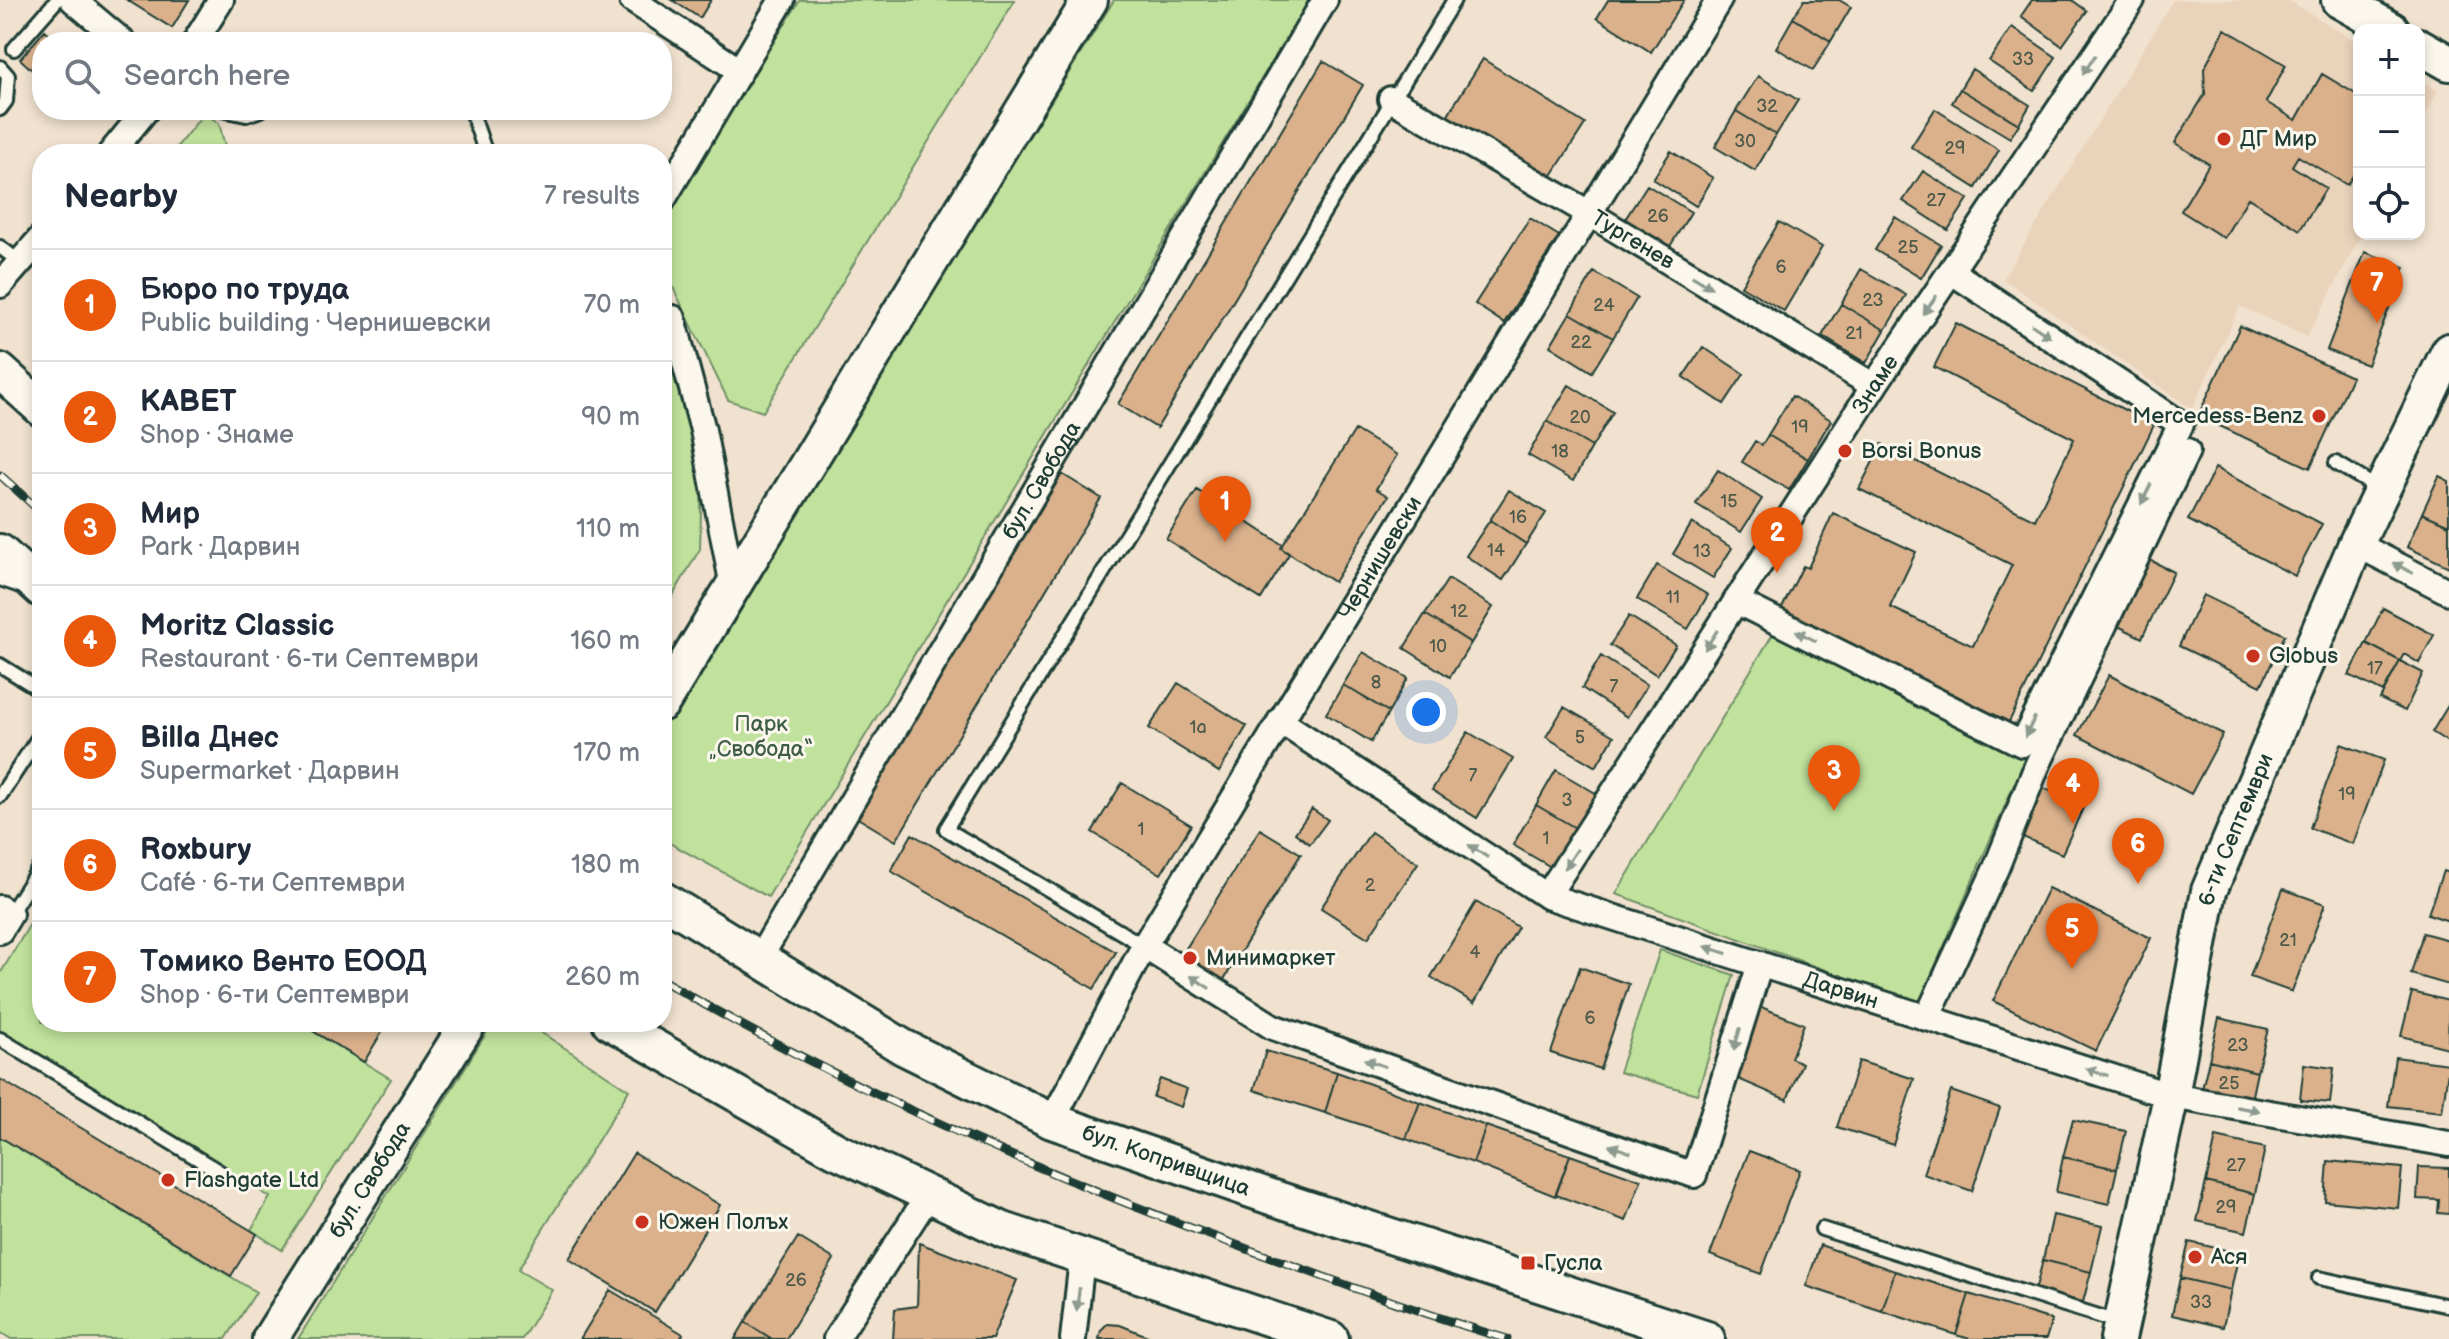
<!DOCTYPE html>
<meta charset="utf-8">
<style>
body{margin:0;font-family:"Balsamiq Sans",sans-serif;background:#f6f6f7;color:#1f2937}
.controls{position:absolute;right:24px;top:24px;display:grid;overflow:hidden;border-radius:16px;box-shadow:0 4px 12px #0003}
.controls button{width:72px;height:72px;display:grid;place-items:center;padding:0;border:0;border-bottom:2px solid #e0e1e3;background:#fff;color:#1f2937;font:40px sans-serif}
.you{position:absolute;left:1426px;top:712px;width:28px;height:28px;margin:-20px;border:6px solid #fff;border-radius:50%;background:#1a73e8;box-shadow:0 0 0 12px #1a73e833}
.badge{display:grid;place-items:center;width:52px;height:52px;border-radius:50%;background:#ea580c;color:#fff;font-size:26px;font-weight:700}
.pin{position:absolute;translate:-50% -66px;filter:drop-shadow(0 2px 4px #0008)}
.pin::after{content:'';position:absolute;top:42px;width:28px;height:24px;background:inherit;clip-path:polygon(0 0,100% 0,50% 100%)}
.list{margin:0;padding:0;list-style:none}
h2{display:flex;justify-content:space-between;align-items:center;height:104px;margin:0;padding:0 32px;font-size:34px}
h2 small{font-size:26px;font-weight:400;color:#747a83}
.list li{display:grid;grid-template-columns:52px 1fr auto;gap:24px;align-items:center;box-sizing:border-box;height:112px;padding:0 32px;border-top:2px solid #e0e1e3}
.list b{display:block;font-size:30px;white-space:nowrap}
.list p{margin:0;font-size:26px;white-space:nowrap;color:#747a83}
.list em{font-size:26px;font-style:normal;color:#747a83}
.icon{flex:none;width:44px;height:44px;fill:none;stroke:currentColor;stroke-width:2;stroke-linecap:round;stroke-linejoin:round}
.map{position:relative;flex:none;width:2449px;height:1339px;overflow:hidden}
.search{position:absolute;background:#fff;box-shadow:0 4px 12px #0003;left:32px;top:32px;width:640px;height:88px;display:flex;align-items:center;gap:20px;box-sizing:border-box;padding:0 28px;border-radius:32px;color:#747a83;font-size:30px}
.panel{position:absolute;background:#fff;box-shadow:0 4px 12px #0003;left:32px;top:144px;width:640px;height:888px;border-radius:32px}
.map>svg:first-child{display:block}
.built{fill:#ead3bb}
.green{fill:#c0e29c;stroke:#709068;stroke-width:2}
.building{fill:#dbb18c;stroke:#1f3d34;stroke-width:2}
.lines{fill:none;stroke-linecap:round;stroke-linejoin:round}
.lane-casing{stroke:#1f3d34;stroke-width:18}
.street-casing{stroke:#1f3d34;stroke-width:30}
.secondary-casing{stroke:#1f3d34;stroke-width:40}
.lane{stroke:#fbf7ec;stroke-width:12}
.street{stroke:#fbf7ec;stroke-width:24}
.secondary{stroke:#fbf7ec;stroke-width:34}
.rail-casing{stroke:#1f3d34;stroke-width:9}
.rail{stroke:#fbf7ec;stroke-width:6;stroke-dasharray:18;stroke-linecap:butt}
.oneway{fill:#8d9a90}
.poi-dot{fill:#c8321e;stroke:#fbf7ec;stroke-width:3}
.labels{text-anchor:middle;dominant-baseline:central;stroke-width:6;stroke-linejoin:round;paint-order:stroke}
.number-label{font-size:18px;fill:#4e5a4a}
.poi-label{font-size:22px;fill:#1f3d34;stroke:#fbf7ec;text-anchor:start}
.street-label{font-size:22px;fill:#1f3d34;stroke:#fbf7ec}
.park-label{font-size:22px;fill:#3f5e49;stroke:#fbf7ec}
</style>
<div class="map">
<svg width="2449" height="1339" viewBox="0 0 2449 1339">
<rect width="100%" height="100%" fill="#f1e2cf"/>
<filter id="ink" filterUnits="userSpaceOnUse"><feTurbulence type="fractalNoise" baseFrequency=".0125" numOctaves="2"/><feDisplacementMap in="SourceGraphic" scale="16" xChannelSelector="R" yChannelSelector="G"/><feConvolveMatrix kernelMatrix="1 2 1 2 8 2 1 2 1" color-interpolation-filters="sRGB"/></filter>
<g filter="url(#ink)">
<path class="built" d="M2173 0H2288L2359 43V234H2362L2307 337 2240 306 2192 409 2003 279Z
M2419 79 2438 91 2419 128Z"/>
<path class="green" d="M800 0H1015L763 412 728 400 662 265V221Z
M1114 0H1309L768 897 662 839V727Z
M204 113 219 123 227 154H171Z
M662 314 702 475 700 549 662 614Z
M1774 632 2026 757 1919 1004 1616 894Z
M42 904V1022H298L391 1079 282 1250 251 1230 270 1197 0 1037V974Z
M1660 950 1734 975 1697 1094 1619 1072Z
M493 1022H525L629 1090 518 1270 552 1290 522 1339H298Z
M0 1137 256 1292 226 1339H11L0 1332Z"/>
<path class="building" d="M127 0H189L172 28Z
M672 0H711L700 18Z
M1608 0H1684L1651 52 1597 18Z
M1804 0H1839L1851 7 1831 41 1793 18Z
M2032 0H2072L2087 11 2062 46 2021 16Z
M1793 18 1831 41 1813 70 1776 48Z
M2012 27 2056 57 2034 91 1989 61Z
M2225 29 2286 65 2266 102 2296 120 2322 74 2359 96V166L2347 185 2298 156 2292 166 2326 188 2300 230 2248 198 2224 238 2181 211 2209 164 2175 143 2205 94 2204 69Z
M45 30 58 42H42V79L20 59Z
M1483 59 1585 124 1549 180 1447 116Z
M1323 61 1363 85 1157 428 1118 404Z
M1972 69 2030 105 2019 124 1960 89Z
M1758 76 1798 100 1776 135 1736 111Z
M1960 89 2019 124 2010 138 1952 103Z
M1935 109 1999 150 1976 188 1911 147Z
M1736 111 1776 135 1755 171 1715 147Z
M1671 151 1713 178 1696 206 1653 179Z
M1923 171 1968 199 1948 230 1903 201Z
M1647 185 1691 212 1669 248 1624 221Z
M1895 217 1941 245 1921 278 1875 250Z
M1530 218 1559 236 1504 323 1475 304Z
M1779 222 1822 247 1784 311 1741 286Z
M2365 252 2405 267 2367 365 2327 350Z
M1861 269 1906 295 1885 330 1841 304Z
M1594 272 1637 298 1613 338 1570 313Z
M1841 304 1885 330 1866 363 1822 336Z
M1570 313 1613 338 1592 372 1550 346Z
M662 322 669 356 662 357Z
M1956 323 2154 425 2009 722 1780 612 1803 566 1808 568 1833 513 1916 552 1890 607 1973 646 2012 565 1859 489 1882 444 2035 520 2074 439 1934 367Z
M2240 326 2352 377 2310 468 2198 416Z
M1703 347 1744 374 1724 404 1683 377Z
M1569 385 1613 412 1592 447 1547 421Z
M1792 396 1831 420 1808 459 1768 435Z
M1547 421 1592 447 1573 481 1528 455Z
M1355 430 1397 455 1376 489 1388 496 1334 582 1281 548Z
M1768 435 1808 459 1789 490 1742 462 1755 441 1762 445Z
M2215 468 2322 524 2295 576 2188 520Z
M1718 470 1762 499 1741 532 1696 504Z
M1062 474 1101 498 896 841 856 817Z
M2439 476 2449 481V525L2422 513Z
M1197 490 1283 545 1281 548 1289 554 1261 599 1166 539Z
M1509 490 1546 513 1526 544 1490 520Z
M2422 513 2449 525V567L2407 547Z
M1490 520 1526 544 1503 580 1466 556Z
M1692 523 1732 548 1713 578 1673 554Z
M2148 559 2174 572 2142 638 2116 625Z
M1657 565 1708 595 1688 629 1637 599Z
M1448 579 1493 607 1471 643 1425 614Z
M2203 595 2285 635 2261 686 2179 646Z
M2383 608 2434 635 2419 663 2404 654 2400 661 2366 643Z
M1425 614 1471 643 1450 677 1404 648Z
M1629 616 1676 645 1657 675 1610 645Z
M2366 643 2400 661 2383 692 2349 675Z
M1363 652 1408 678 1389 712 1343 685Z
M1601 656 1647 685 1627 717 1582 688Z
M2400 661 2423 673 2405 711 2380 699Z
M2109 675 2223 734 2191 794 2077 735Z
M1178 683 1247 726 1219 772 1149 728Z
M1343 685 1389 712 1371 742 1326 714Z
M2449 704V743L2432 732Z
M1564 707 1614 736 1596 767 1546 737Z
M1468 732 1513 759 1477 818 1432 790Z
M2341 744 2384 760 2353 844 2310 828Z
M1556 770 1599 795 1579 830 1536 805Z
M1122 783 1191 825 1161 874 1092 832Z
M2037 785 2084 806 2062 854 2016 834Z
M1536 805 1579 830 1556 870 1513 845Z
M1312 809 1328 820 1310 844 1295 833Z
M1260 829 1301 854 1218 989 1177 963Z
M1371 832 1418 863 1368 938 1321 908Z
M912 834 1116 952 1094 989 891 871Z
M2443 871 2449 873V921L2428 914Z
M2048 888 2151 938 2096 1051 1993 1001Z
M2283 889 2325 904 2292 992 2250 977Z
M1476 902 1518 927 1474 1003 1431 977Z
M2423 933 2449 940V985L2411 974Z
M1580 967 1629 984 1600 1069 1551 1053Z
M2412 992 2449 1001 2448 1048 2401 1036Z
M1756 1005 1804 1024 1791 1058 1802 1063 1787 1100 1729 1075Z
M2219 1018 2268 1029 2257 1072 2209 1060Z
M298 1022H388L364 1062Z
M1266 1051 1337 1072 1325 1113 1254 1090Z
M2395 1057 2449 1064 2442 1112 2388 1106Z
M2209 1060 2257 1072 2250 1105 2201 1093Z
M1859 1061 1914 1079 1893 1145 1837 1127Z
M2304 1064 2334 1068 2330 1103 2300 1100Z
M1337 1072 1420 1102 1406 1139 1325 1113Z
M0 1079 257 1234 231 1276 0 1137Z
M1160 1079 1187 1089 1181 1107 1153 1097Z
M1951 1091 2000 1108 1972 1191 1923 1174Z
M1420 1102 1486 1126 1473 1163 1406 1139Z
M2073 1120 2126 1131 2117 1169 2063 1157Z
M1486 1126 1570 1155 1555 1196 1473 1163Z
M2216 1137 2265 1148 2255 1194 2206 1182Z
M1749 1151 1800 1170 1761 1274 1710 1255Z
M634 1153 720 1205 655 1312 569 1259Z
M1570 1155 1641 1180 1626 1221 1556 1195Z
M2063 1157 2117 1169 2109 1204 2056 1192Z
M2328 1161 2402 1168 2398 1208 2325 1201Z
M2419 1167 2449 1168V1214L2438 1213 2439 1200 2417 1199Z
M2206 1182 2255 1194 2246 1232 2197 1221Z
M2053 1215 2102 1226 2091 1272 2043 1260Z
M798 1237 834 1259 786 1339H772L745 1322Z
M2189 1242 2239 1253 2231 1290 2180 1278Z
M919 1243 1017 1280 992 1339H893L895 1309 917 1306Z
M1820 1245 1895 1271 1882 1311 1806 1286Z
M2043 1260 2091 1272 2083 1302 2035 1291Z
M1895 1271 1969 1294 1956 1335 1882 1311Z
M2180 1278 2231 1290 2223 1327 2172 1315Z
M610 1290 683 1334 680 1339H580Z
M1969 1294 2052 1320 2046 1339H1970L1956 1335Z
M745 1322 772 1339H735Z
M1107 1324 1120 1325 1155 1339H1099L1101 1330Z"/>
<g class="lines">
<g class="lane-casing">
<path id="lane" d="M14 49 57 0
M0 67 8 76 6 101 0 109
M222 110 246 115 261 110
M471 110 486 154
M0 247 21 263
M2336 463 2379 489
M0 579 20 586
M0 665 42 691
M0 796 42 732
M10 914 42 863
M1144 946 946 829 1454 0
M0 1039 220 1172
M1822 1229 2121 1323
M2319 1278 2449 1306"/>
</g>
<g class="street-casing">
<g id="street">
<path d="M73 0 123 42"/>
<path d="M632 0 740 71"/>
<path d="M195 42 221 0"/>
<path id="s1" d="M1391 99 1587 212 1874 386"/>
<path d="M110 154 146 110"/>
<path d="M662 201 782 0"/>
<path d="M0 285 42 237"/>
<path d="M673 318 703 430 733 587"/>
<path d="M2356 544 2449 592"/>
<path d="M1736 601 2022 744 2181 424 1952 272"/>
<path id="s2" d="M1280 721 1547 896 2171 1096 2449 1144"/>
<path id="s3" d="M1547 896 1874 386 2132 0"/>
<path d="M0 908 10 914 0 931"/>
<path d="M1144 946 1273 1027 1694 1175 1760 964"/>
<path id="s4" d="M759 959 1325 0"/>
<path d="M1927 1018 1996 868 2037 766 2187 451"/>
<path id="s5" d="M1052 1121 1144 946 1719 0"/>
<path d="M836 1339 928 1196"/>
<path d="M1073 1339 1082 1259"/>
</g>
</g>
<g class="secondary-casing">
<g id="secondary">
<path d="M2339 0 2392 30"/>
<path d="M2419 46 2449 63"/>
<path d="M0 371 42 409"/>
<path d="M0 552 42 590"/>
<path d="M662 703 1090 0"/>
<path id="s6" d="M662 899 903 1047 1052 1121 1274 1198 1707 1339"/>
<path d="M610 1022 835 1150 1003 1230 1331 1339"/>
<path id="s7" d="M270 1339 469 1022"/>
<path id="s8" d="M2118 1339 2171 1096 2209 891 2356 544 2449 351"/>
</g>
</g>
<use href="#lane" class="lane"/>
<use href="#street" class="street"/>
<use href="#secondary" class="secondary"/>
<g class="rail-casing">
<path id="rail" d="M0 475 42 513
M662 980C849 1090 1047 1176 1250 1250 1335 1281 1420 1313 1507 1339"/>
</g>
<use href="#rail" class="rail"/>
</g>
<defs><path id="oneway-solid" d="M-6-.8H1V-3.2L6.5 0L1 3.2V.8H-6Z" transform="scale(2)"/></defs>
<g class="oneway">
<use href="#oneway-solid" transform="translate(2089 65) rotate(123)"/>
<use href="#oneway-solid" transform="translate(1702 282) rotate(31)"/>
<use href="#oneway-solid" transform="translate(1930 305) rotate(125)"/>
<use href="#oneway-solid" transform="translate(2041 331) rotate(34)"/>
<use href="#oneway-solid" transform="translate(2146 494) rotate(116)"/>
<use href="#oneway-solid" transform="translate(2403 568) rotate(-153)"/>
<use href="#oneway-solid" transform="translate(1806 636) rotate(-153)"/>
<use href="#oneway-solid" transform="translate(1711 640) rotate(123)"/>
<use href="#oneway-solid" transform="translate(2030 727) rotate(116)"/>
<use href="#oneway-solid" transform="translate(1478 851) rotate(-147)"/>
<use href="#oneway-solid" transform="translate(1571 859) rotate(123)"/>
<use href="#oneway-solid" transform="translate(1716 950) rotate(-162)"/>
<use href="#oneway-solid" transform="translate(1200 982) rotate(-147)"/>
<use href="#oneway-solid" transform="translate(1737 1039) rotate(107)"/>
<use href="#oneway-solid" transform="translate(1375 1063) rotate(-161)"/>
<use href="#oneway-solid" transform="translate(2097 1072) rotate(-162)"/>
<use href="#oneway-solid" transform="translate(2248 1109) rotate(10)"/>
<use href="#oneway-solid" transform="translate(1620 1149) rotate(-161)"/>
<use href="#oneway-solid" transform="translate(1078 1299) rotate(97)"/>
</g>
</g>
<g class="poi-dot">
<circle cx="2224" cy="139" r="8"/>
<circle cx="2319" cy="416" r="8"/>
<circle cx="1845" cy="451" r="8"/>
<circle cx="2253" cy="656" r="8"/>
<circle cx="1190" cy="958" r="8"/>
<circle cx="168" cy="1180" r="8"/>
<circle cx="642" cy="1222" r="8"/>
<circle cx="2195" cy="1257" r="8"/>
<rect x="1520" y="1255" width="16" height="16" rx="4"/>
</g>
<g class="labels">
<g class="number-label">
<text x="2023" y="59">33</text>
<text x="1767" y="106">32</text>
<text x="1745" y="141">30</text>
<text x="1955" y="148">29</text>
<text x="1936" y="200">27</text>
<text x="1658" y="216">26</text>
<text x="1908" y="247">25</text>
<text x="1781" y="267">6</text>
<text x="1873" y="300">23</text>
<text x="1604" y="305">24</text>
<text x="1854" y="333">21</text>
<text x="1581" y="342">22</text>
<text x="1580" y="417">20</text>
<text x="1800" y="427">19</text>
<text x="1560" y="451">18</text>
<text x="1729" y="501">15</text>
<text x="1518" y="517">16</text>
<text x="1496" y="550">14</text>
<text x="1702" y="551">13</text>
<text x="1673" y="597">11</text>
<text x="1459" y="611">12</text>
<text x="1438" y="646">10</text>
<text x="2375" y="668">17</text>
<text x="1376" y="682">8</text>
<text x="1614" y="686">7</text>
<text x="1198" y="727">1a</text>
<text x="1580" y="737">5</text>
<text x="1473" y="775">7</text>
<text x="2347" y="794">19</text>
<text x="1567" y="800">3</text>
<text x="1141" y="829">1</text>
<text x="1546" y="838">1</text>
<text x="1370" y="885">2</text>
<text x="2288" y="940">21</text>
<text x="1475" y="952">4</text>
<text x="1590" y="1018">6</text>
<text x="2238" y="1045">23</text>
<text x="2229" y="1083">25</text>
<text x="2236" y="1165">27</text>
<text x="2226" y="1207">29</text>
<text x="796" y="1280">26</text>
<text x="2201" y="1302">33</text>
</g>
<g class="poi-label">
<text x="2240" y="139">ДГ Мир</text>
<text x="2303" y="416" text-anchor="end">Mercedess-Benz</text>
<text x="1861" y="451">Borsi Bonus</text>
<text x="2269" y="656">Globus</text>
<text x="1206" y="958">Минимаркет</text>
<text x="184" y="1180">Flashgate Ltd</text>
<text x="658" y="1222">Южен Полъх</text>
<text x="2211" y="1257">Ася</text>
<text x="1544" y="1263">Гусла</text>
</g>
<g class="street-label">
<text stroke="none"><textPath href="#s1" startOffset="280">Тургенев</textPath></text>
<text stroke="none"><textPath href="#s3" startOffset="608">Знаме</textPath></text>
<text stroke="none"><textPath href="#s4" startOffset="556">бул. Свобода</textPath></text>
<text stroke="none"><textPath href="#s5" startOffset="652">Чернишевски</textPath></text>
<text stroke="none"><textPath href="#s8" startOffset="524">6-ти Септември</textPath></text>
<text stroke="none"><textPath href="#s2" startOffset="628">Дарвин</textPath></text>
<text stroke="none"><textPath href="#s6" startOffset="570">бул. Копривщица</textPath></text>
<text stroke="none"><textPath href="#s7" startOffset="188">бул. Свобода</textPath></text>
</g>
<g class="park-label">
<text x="761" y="724">Парк<tspan x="761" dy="25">„Свобода“</tspan></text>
</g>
</g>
</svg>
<div class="controls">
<button>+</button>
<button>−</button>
<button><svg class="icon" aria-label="locate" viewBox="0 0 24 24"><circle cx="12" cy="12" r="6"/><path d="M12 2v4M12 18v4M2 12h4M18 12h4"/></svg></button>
</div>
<div class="you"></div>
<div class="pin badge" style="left:1225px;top:542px">1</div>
<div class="pin badge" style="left:1777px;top:573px">2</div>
<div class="pin badge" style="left:1834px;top:811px">3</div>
<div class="pin badge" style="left:2073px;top:824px">4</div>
<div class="pin badge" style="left:2072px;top:969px">5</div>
<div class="pin badge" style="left:2138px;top:884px">6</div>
<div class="pin badge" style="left:2377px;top:323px">7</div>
<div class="search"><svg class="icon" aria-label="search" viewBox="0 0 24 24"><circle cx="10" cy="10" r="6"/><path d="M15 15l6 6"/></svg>Search here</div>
<section class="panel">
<h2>Nearby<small>7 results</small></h2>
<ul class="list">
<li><span class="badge">1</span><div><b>Бюро по труда</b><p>Public building · Чернишевски</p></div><em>70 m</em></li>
<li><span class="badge">2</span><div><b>KABET</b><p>Shop · Знаме</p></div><em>90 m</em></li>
<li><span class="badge">3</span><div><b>Мир</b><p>Park · Дарвин</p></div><em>110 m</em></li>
<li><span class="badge">4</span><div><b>Moritz Classic</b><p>Restaurant · 6-ти Септември</p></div><em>160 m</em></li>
<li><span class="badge">5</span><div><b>Billa Днес</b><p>Supermarket · Дарвин</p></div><em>170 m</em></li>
<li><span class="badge">6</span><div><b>Roxbury</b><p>Café · 6-ти Септември</p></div><em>180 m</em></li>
<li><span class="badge">7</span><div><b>Томико Венто ЕООД</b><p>Shop · 6-ти Септември</p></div><em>260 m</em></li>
</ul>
</section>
</div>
